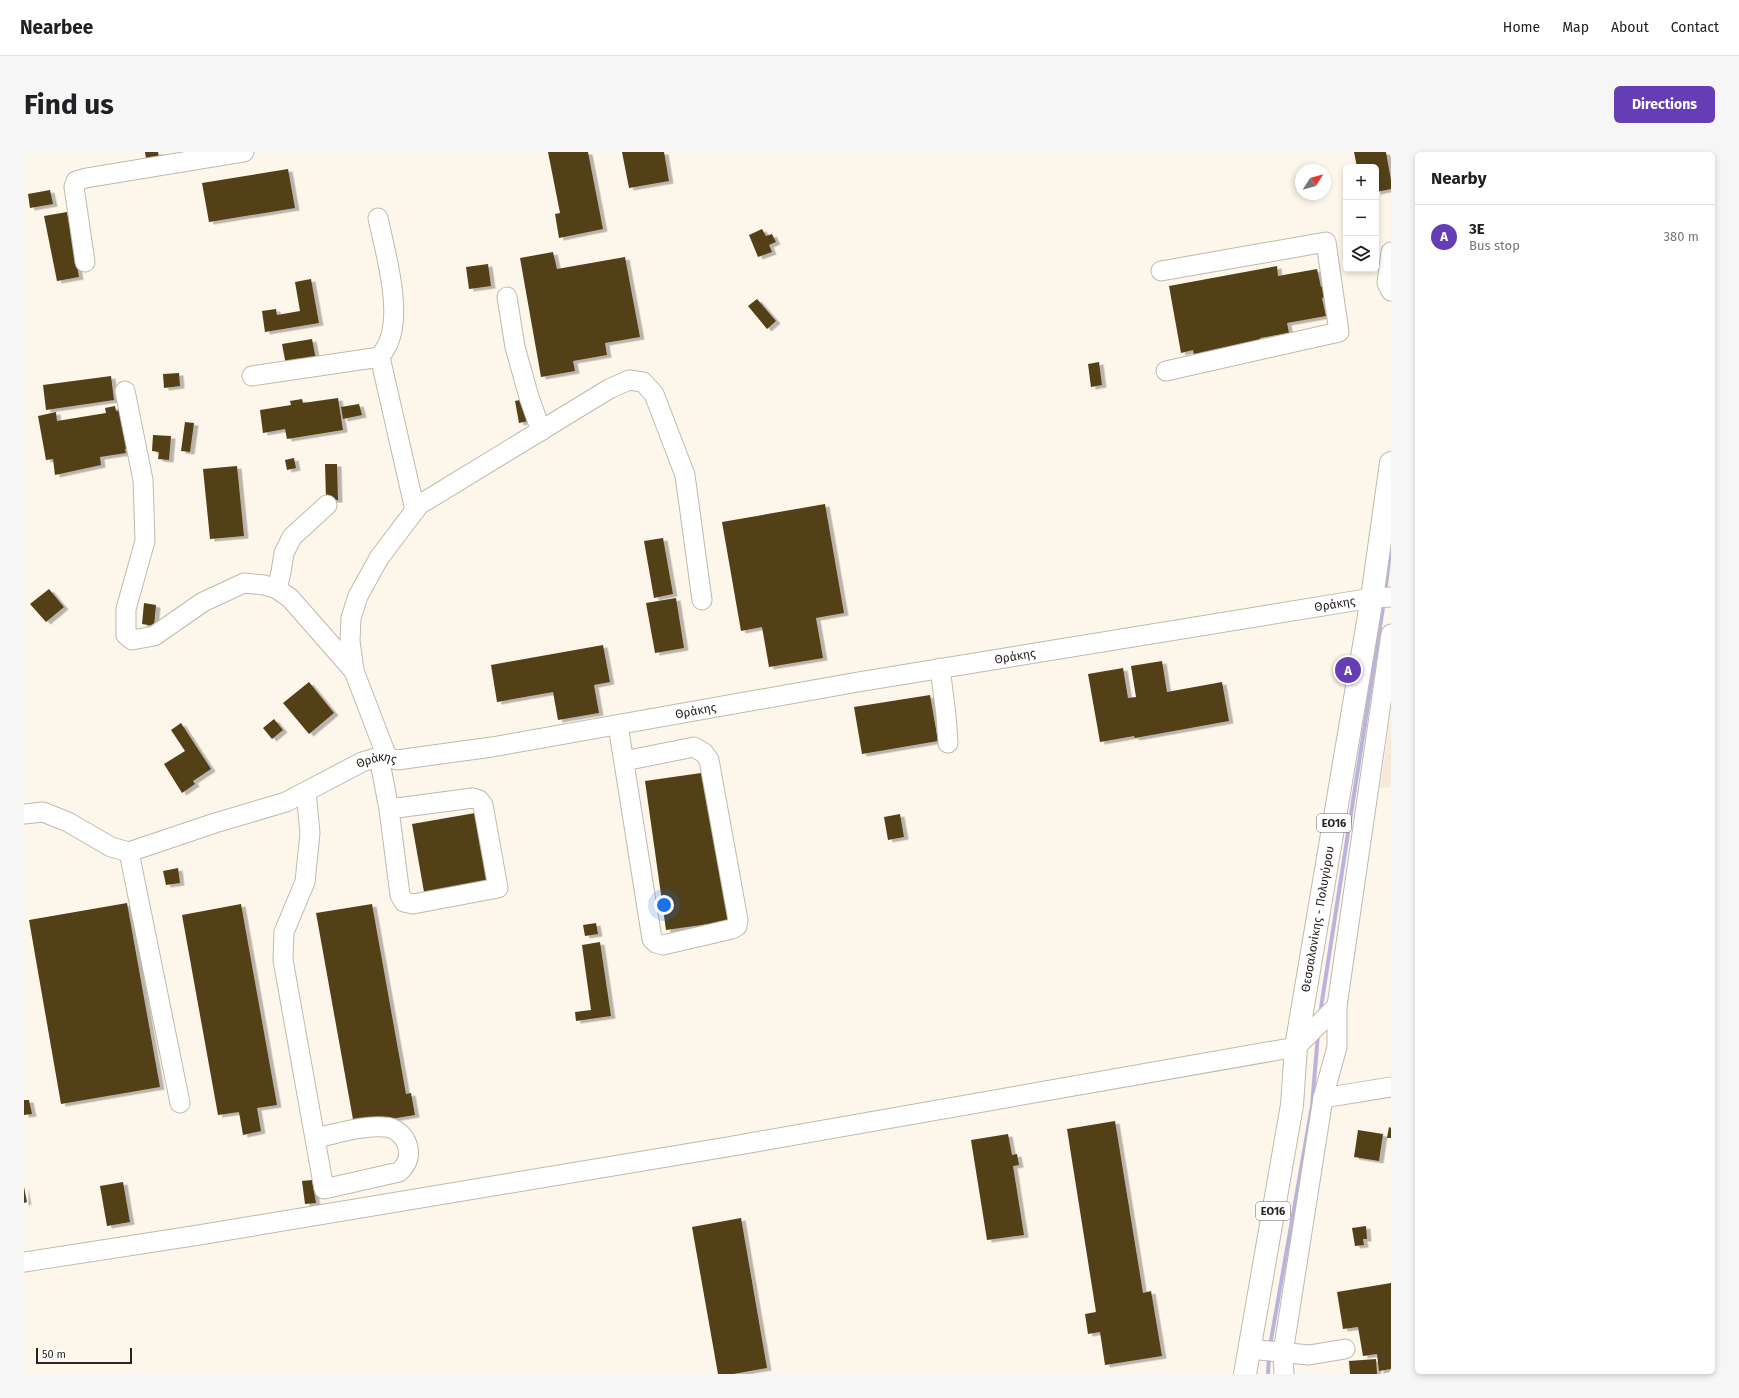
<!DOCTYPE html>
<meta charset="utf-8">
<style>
body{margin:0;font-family:"Fira Sans",sans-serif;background:#f6f6f6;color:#202124}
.controls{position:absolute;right:12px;top:12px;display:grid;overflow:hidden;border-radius:6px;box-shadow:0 2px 6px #0003}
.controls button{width:36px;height:36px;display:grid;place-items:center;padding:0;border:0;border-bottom:1px solid #e0e0e0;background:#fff;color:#202124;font:20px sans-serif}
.compass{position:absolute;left:1271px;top:12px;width:36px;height:36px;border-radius:50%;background:#fff;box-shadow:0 2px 6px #0003;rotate:53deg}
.scale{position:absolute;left:12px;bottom:10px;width:96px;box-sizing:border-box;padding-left:4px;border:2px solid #282521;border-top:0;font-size:11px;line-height:14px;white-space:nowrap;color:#282521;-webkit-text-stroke:3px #fff;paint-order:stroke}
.you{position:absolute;left:640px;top:753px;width:14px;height:14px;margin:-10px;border:3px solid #fff;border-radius:50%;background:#1a73e8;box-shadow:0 0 0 6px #1a73e833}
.badge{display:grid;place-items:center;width:26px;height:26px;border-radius:50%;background:#653db5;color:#fff;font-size:13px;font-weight:700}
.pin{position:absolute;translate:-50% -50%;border:2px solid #fff;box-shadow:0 1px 4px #0006}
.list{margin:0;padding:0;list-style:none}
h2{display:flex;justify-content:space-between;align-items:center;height:52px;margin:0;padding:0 16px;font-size:17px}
h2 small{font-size:13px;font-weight:400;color:#757577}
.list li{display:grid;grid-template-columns:26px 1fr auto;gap:12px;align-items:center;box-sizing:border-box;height:64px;padding:0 16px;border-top:1px solid #e0e0e0}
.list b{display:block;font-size:15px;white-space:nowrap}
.list p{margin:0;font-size:13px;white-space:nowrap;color:#757577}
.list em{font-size:13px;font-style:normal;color:#757577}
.icon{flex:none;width:22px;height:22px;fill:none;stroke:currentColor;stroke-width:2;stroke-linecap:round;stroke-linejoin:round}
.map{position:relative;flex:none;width:1367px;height:1222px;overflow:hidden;border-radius:6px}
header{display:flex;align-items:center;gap:24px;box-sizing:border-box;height:56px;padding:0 20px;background:#fff;border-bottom:1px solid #e0e0e0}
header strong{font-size:19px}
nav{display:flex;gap:22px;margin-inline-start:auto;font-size:14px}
.intro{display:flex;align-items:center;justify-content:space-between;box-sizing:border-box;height:96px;padding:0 24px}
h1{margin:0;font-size:28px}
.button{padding:10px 18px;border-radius:6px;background:#653db5;color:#fff;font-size:14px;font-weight:700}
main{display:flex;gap:24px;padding:0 24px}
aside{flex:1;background:#fff;border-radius:6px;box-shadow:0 2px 6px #0003}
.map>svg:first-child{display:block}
.built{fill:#f5ebd8}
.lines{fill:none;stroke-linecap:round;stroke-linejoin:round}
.stream{stroke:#bbb3de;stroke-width:4}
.building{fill:#533f18;filter:url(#shadow)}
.minor-casing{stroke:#bfb9ae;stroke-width:21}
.major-casing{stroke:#bfb9ae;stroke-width:24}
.minor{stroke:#fff;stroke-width:19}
.major{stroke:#fff;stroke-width:22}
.labels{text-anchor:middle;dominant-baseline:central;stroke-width:4;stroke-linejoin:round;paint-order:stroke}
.shield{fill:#fff;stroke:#686664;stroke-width:1}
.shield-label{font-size:11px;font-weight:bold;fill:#282521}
.street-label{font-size:12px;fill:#282521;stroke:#fff}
</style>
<header>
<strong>Nearbee</strong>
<nav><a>Home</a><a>Map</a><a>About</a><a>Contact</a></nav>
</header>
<div class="intro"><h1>Find us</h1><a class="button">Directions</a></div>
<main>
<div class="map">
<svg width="1367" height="1222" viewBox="0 0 1367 1222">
<defs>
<filter id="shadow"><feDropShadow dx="4.5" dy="2.5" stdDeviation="0" flood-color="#0004"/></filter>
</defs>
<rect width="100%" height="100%" fill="#fdf6eb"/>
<path class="built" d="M1367 563V635L1356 636Z"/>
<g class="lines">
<path class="stream" d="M1361 441 1367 393
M1296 862 1360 449
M1246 1194 1288 954 1294 882
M1244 1222 1245 1204"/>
</g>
<path class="building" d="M121 0H134L136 12 123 13Z
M524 0H564L579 77 535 86 531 62 536 61Z
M598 0H640L645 29 605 36Z
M1330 0H1362L1367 28V37L1352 40V15H1333Z
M264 17 271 56 185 70 178 31Z
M26 38 29 52 6 56 4 42Z
M43 60 55 125 33 129 20 64Z
M738 77 742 84 748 82 752 90 745 93 748 100 734 105 725 83Z
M529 100 533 117 601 105 616 185 581 191 583 203 549 209 551 219 517 225 496 106Z
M464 112 467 134 445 137 442 115Z
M1253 114 1254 124 1293 117 1297 135H1300L1302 145 1298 146 1302 164 1263 171 1265 181 1236 186 1237 191 1170 203 1169 198 1157 201 1145 134Z
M287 127 295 171 241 180 238 159 252 157 253 163 276 159 271 130Z
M733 147 752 169 743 177 724 154Z
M288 187 292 208 262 213 258 192Z
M1075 210 1078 233 1067 235 1064 212Z
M155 221 156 234 140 236 139 222Z
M87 224 90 248 22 258 19 233Z
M314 246 319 278 263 287 261 277 239 281 236 258 267 253 266 249 278 247 279 251Z
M501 247 504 269 495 271 491 249Z
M335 252 338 263 319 267 317 255Z
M91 254 92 259 102 257 109 295 101 297 102 301 76 305 77 313 31 323 29 307 22 308 14 264 32 260 33 269 82 261 81 256Z
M161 270 170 271 166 300 157 299Z
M129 283 147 284 145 308 134 307 135 300 128 299Z
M270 306 272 316 263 318 261 308Z
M301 312H313L314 348H302Z
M213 314 220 384 186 387 179 317Z
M801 352 820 461 792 466 799 506 745 515 738 475 717 479 698 370Z
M639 386 649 442 630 446 620 389Z
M25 437 40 455 22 470 6 452Z
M652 446 660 496 631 501 622 451Z
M120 451 132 453 130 474 118 472Z
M579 493 586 530 570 533 575 561 534 568 529 540 473 550 467 513Z
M1138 509 1143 540 1198 530 1205 569 1111 586 1110 584 1076 590 1064 522 1099 516 1104 546 1112 545 1107 514Z
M285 530 310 561 285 582 259 551Z
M906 543 914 589 838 602 830 555Z
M250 567 259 578 248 587 239 576Z
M157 571 187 617 169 629 171 632 158 641 140 612 161 599 147 578Z
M684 620 706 769 642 778 621 629Z
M457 660 469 729 400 740 388 672Z
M876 662 880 685 864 688 860 665Z
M154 716 156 731 142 733 139 719Z
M103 751 136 935 37 952 5 768Z
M217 752 253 953 233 956 237 979 219 983 215 960 194 963 158 763Z
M348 752 382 942 387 941 391 963 330 973 292 761Z
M572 771 574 782 561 784 559 773Z
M576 790 587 864 552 869 551 860 567 858 558 793Z
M0 948H5L8 962 0 963Z
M1091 969 1119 1141 1127 1139 1138 1204 1081 1213 1076 1180 1064 1182 1061 1162 1072 1160 1043 977Z
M1365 975 1367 976V986H1363Z
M1334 978 1359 982 1355 1009 1330 1005Z
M984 982 988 1003 993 1002 995 1013 989 1014 1000 1083 963 1088 947 988Z
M288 1028 292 1051 281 1052 278 1029Z
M99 1030 106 1070 83 1074 76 1034Z
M0 1035 3 1050 0 1051Z
M717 1066 743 1216 709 1222H694L668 1075Z
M1342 1074 1343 1087H1339L1340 1093 1331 1094 1328 1076Z
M1367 1131V1217L1355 1219 1353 1202 1339 1204 1334 1175 1319 1177 1313 1140Z
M1352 1207 1353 1222H1326L1325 1209Z"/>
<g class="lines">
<g class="minor-casing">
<g id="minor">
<path d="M354 66C361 99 378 157 365 189 363 195 359 200 356 205L391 358"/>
<path d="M1367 100 1363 131 1367 139"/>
<path d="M61 110 50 35 52 29 62 26 220 0"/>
<path d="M1137 119 1302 90 1315 180 1142 219"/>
<path d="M483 145 491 195 505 245 517 279"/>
<path d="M228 224 356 205"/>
<path d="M101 239 119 328 121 389 102 457V483L108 488 130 484 179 450 220 431 240 433 253 437 266 446 330 519"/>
<path d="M253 437 257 420 260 401 268 385 303 353"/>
<path d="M916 516 922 563 924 591"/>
<path d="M594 573 628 787 632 791 639 793 708 777 713 774 714 768 685 608 680 601 670 595 600 609"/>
<path d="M355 605 365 657 376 743 380 750 389 752 474 736 459 653 455 648 449 646 365 657"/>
<path d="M363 605 330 519 326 489 327 466 334 444 355 406 395 353 585 237 605 228 619 230 630 242 661 323 678 448"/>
<path d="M282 640 286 681 281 730 260 780 259 808 300 1037 375 1020C383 1013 386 1006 384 996 382 985 372 975 360 975 339 973 312 982 291 986"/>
<path id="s1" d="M0 662 19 660 44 670 87 695 105 700 191 671 262 650 338 610 355 605H363L373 608 468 595 834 530 1348 446 1367 445"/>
<path d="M105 700 156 951"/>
<path d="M1299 946 1367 935"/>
<path d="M0 1110 175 1083 703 995 1272 895 1313 854"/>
<path d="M1225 1197 1285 1203 1321 1197"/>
<path d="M1260 1222 1259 1201 1299 946 1313 895V854L1367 482"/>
</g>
</g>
<g class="major-casing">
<g id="major">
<path id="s2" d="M1221 1222 1268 953 1272 895 1348 446 1367 311"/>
</g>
</g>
<use href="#minor" class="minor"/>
<use href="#major" class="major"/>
</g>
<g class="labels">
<g class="shield">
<rect x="1293" y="662" width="34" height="18" rx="3"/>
<rect x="1232" y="1050" width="34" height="18" rx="3"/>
</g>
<g class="shield-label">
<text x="1310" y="671">ΕΟ16</text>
<text x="1249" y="1059">ΕΟ16</text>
</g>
<g class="street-label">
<text stroke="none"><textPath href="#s1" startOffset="1352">Θράκης</textPath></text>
<text stroke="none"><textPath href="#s1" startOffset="1028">Θράκης</textPath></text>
<text stroke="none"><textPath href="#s1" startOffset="704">Θράκης</textPath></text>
<text stroke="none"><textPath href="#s1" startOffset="380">Θράκης</textPath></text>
<text stroke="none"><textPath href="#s2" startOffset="461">Θεσσαλονίκης - Πολυγύρου</textPath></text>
</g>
</g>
</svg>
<div class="controls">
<button>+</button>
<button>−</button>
<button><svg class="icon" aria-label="layers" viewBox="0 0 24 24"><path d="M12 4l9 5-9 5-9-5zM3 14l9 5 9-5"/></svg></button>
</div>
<svg class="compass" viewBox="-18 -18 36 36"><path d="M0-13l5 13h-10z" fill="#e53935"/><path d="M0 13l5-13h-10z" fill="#757577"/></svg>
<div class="scale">50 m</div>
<div class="you"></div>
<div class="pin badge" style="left:1324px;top:518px">A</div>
</div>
<aside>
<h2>Nearby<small></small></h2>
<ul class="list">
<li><span class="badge">A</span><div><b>3Ε</b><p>Bus stop</p></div><em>380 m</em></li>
</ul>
</aside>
</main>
